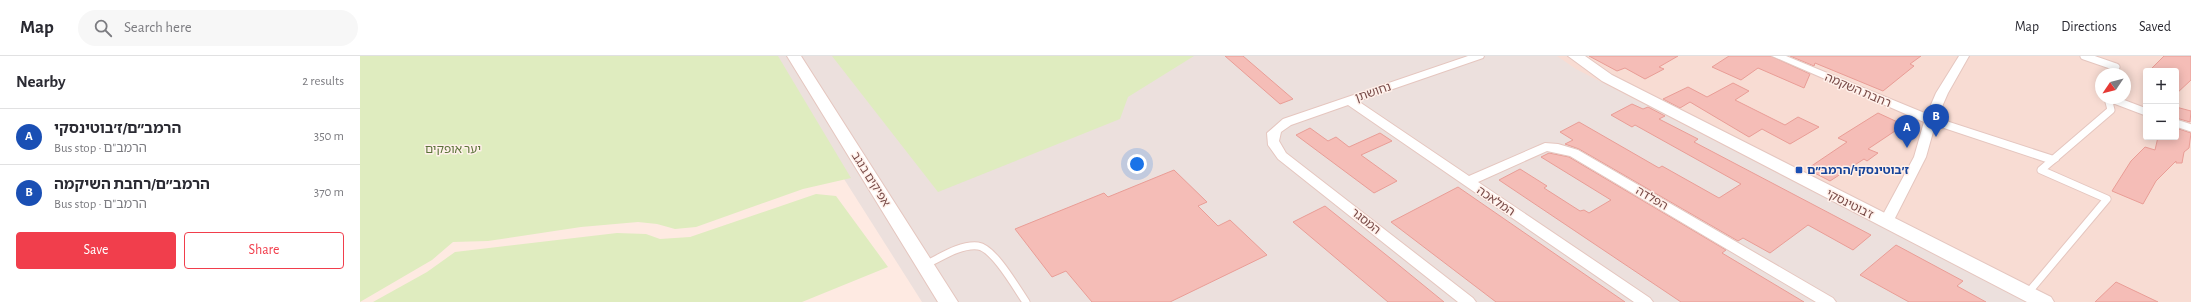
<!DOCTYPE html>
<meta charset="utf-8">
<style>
body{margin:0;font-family:"Alegreya Sans","Noto Sans Hebrew",sans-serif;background:#f7f7f7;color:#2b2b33}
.controls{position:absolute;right:12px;top:12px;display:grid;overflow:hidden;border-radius:4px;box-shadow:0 2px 10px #0003}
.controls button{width:36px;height:36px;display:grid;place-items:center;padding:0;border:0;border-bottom:1px solid #e1e1e2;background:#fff;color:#2b2b33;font:20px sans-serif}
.compass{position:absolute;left:1735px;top:12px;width:36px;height:36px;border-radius:50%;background:#fff;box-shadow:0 2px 10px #0003;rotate:235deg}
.you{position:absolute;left:777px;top:108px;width:14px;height:14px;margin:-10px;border:3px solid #fff;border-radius:50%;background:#1a73e8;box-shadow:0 0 0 6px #1a73e833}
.badge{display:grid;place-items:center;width:26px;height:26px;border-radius:50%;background:#f13e4c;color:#fff;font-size:13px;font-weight:700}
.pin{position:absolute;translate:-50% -33px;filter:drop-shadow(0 1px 2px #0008)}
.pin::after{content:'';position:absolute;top:21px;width:14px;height:12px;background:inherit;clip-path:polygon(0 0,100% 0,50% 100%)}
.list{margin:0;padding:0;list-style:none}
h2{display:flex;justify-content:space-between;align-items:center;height:52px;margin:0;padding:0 16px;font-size:17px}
h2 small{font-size:13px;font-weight:400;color:#7c7c81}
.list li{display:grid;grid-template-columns:26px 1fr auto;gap:12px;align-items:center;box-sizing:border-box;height:56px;padding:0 16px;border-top:1px solid #e1e1e2}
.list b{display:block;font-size:15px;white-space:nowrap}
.list p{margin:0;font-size:13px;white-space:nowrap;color:#7c7c81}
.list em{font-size:13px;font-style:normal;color:#7c7c81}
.actions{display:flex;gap:8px;padding:12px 16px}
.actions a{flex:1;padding:9px 0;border:1px solid #f13e4c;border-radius:4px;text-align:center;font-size:14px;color:#f13e4c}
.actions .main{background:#f13e4c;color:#fff}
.icon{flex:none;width:22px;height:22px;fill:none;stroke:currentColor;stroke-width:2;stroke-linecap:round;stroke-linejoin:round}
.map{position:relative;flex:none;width:1831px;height:246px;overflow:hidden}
header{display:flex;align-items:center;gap:24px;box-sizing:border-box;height:56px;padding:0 20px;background:#fff;border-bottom:1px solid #e1e1e2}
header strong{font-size:19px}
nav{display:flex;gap:22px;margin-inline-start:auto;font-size:14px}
.search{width:280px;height:36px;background:#f7f7f7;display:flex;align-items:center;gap:10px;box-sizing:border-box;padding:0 14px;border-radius:22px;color:#7c7c81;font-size:15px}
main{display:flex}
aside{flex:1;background:#fff}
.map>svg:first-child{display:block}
.residential{fill:#f8dcd3;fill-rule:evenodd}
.industrial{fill:#ece0dd}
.green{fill:#dfecbf}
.building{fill:#f5bdb7;stroke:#e99d96}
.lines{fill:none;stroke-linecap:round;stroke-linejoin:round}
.service-casing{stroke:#e5c6bf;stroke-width:9}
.minor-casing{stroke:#e5c6bf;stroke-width:2}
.tertiary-casing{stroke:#e5c6bf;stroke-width:2}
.service{stroke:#fff;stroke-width:7}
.minor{fill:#fff;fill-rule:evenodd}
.tertiary{fill:#fff;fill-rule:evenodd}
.transit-dot{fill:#1a4fb4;stroke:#fff0ea;stroke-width:1.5}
.labels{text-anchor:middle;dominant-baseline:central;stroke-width:3;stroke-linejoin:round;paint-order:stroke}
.street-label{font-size:12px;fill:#774946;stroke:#fff0ea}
.park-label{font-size:12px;fill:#5b7238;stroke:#fff0ea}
.transit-label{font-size:12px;font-weight:bold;fill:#164399;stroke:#fff0ea;text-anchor:start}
</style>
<header>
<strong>Map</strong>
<div class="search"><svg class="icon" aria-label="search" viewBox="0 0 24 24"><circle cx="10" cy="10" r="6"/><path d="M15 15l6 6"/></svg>Search here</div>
<nav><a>Map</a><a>Directions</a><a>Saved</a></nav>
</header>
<main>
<aside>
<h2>Nearby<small>2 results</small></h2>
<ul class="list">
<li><span class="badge" style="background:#1a4fb4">A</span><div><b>הרמב״ם/ז׳בוטינסקי</b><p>Bus stop · הרמב&quot;ם</p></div><em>350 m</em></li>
<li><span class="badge" style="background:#1a4fb4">B</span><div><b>הרמב״ם/רחבת השיקמה</b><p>Bus stop · הרמב&quot;ם</p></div><em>370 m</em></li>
</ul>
<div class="actions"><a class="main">Save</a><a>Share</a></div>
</aside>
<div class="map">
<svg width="1831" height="246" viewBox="0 0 1831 246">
<rect width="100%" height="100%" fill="#feeae2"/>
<path class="residential" d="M420 0H1831V246H571ZM1786 15H1816V81H1786ZM1741 18H1765V42H1741Z"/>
<path class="industrial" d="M406 0H1197L1216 13 1667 246H562Z"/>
<path class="green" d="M0 0H418L491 122 443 133 336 171 315 173 297 168 278 166 221 171 128 185 93 186 72 204 0 246Z
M472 0H834L768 41 760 63 578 136Z
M456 138 476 140 528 211 442 246H13L67 216 95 196 257 177 286 178 300 183 330 181Z"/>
<path class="building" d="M865 0H883L933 43 920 48Z
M1229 0H1318L1299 11 1304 13 1285 23 1265 12 1257 15Z
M1369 0H1411L1450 18 1444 32 1398 12 1381 24 1352 11Z
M1430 0H1561L1550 8 1554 10 1523 35 1455 7 1454 10Z
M1804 0H1831V24L1816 38V15H1802L1792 12Z
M1373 27 1389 35 1375 44 1425 69 1438 61 1459 71 1430 88 1402 73 1389 81 1330 46 1320 52 1303 43 1328 31 1347 41Z
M1272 48 1283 53 1288 51 1305 60 1299 63 1338 83 1334 86 1511 179 1493 194 1448 169 1410 197 1383 182 1378 185 1219 93 1205 88 1213 84 1200 76 1219 66 1299 112 1302 110 1359 142 1381 128 1275 69 1272 71 1251 59Z
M1816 51 1831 55 1830 66 1816 62Z
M1518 57 1544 69 1508 93 1518 97 1507 105 1504 103 1470 125 1447 113 1487 86 1478 82Z
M950 72 968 85 976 81 989 91 1020 77 1032 85 1001 99 1037 125 1014 137 936 79Z
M1816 72 1831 77 1829 92 1824 96 1822 107H1816V105L1796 125 1783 148 1752 135 1771 105 1785 91 1795 94 1798 81H1816Z
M1189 97 1209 101 1366 194 1362 197 1444 246H1321L1139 124 1160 113 1187 130 1184 132 1220 155 1224 154 1229 157 1251 144 1181 101Z
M814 114 847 146 838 150 858 170 870 164 907 199 810 246H732L706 215 692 221 655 173 744 137 748 141Z
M1098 131 1185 191 1265 246H1136L1031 166Z
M965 150 1035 206 1084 246H1028L933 166Z
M1536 189 1603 225 1597 230 1626 246H1549L1500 219Z
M1756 226 1798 246H1735Z"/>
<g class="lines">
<g class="service-casing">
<path id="service" d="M1724 0 1756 11 1750 18
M1741 28V31
M1749 42 1786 56
M1816 67 1831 72
M565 209C580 202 600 188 618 190 634 192 657 233 666 246
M1667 238 1747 143 1681 114 1751 54 1748 42"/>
</g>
<g class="minor-casing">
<path id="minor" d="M1108 0H1124L1123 2 998 45 1109 120 1185 87 1198 88 1218 94 1473 242 1476 246H1456L1210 100 1187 95 1118 126 1290 242 1293 246H1274L988 49 931 69 921 76 919 85 926 97 1113 242 1116 246H1098L918 103 908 89 907 77 923 63Z
M1412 0H1426L1567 58 1576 37 1599 0H1609L1588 37 1577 62 1697 101 1699 104 1693 108 1689 107 1575 69 1566 101 1533 166 1531 169H1521L1519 166 1554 101 1564 66Z"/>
</g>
<g class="tertiary-casing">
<path id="tertiary" d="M427 0H441L598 246H578Z
M1208 0H1225L1252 19 1691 241 1694 246H1667L1242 25Z"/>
</g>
<use href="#service" class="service"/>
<use href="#minor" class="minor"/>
<use href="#tertiary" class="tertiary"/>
</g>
<rect class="transit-dot" x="1435" y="110" width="8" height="8" rx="2"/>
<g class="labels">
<g class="street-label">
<text transform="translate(1498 34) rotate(23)">רחבת השקמה</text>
<text transform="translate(1013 36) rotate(-19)">נחושתן</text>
<text transform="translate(511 123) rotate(58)">אפיקים בנגב</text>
<text transform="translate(1292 142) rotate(30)">הפלדה</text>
<text transform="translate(1136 145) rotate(34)">המלאכה</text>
<text transform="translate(1490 148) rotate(27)">ז'בוטינסקי</text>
<text transform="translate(1006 165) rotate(38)">המסגר</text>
</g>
<g class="park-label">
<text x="93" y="93">יער אופקים</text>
</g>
<g class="transit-label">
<text x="1447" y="114">ז׳בוטינסקי/הרמב״ם</text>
</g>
</g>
</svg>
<div class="controls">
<button>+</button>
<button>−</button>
</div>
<svg class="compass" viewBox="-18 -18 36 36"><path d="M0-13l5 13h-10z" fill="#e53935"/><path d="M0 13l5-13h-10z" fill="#7c7c81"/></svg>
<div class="you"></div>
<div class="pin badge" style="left:1547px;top:92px;background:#1a4fb4">A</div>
<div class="pin badge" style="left:1576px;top:81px;background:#1a4fb4">B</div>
</div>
</main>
